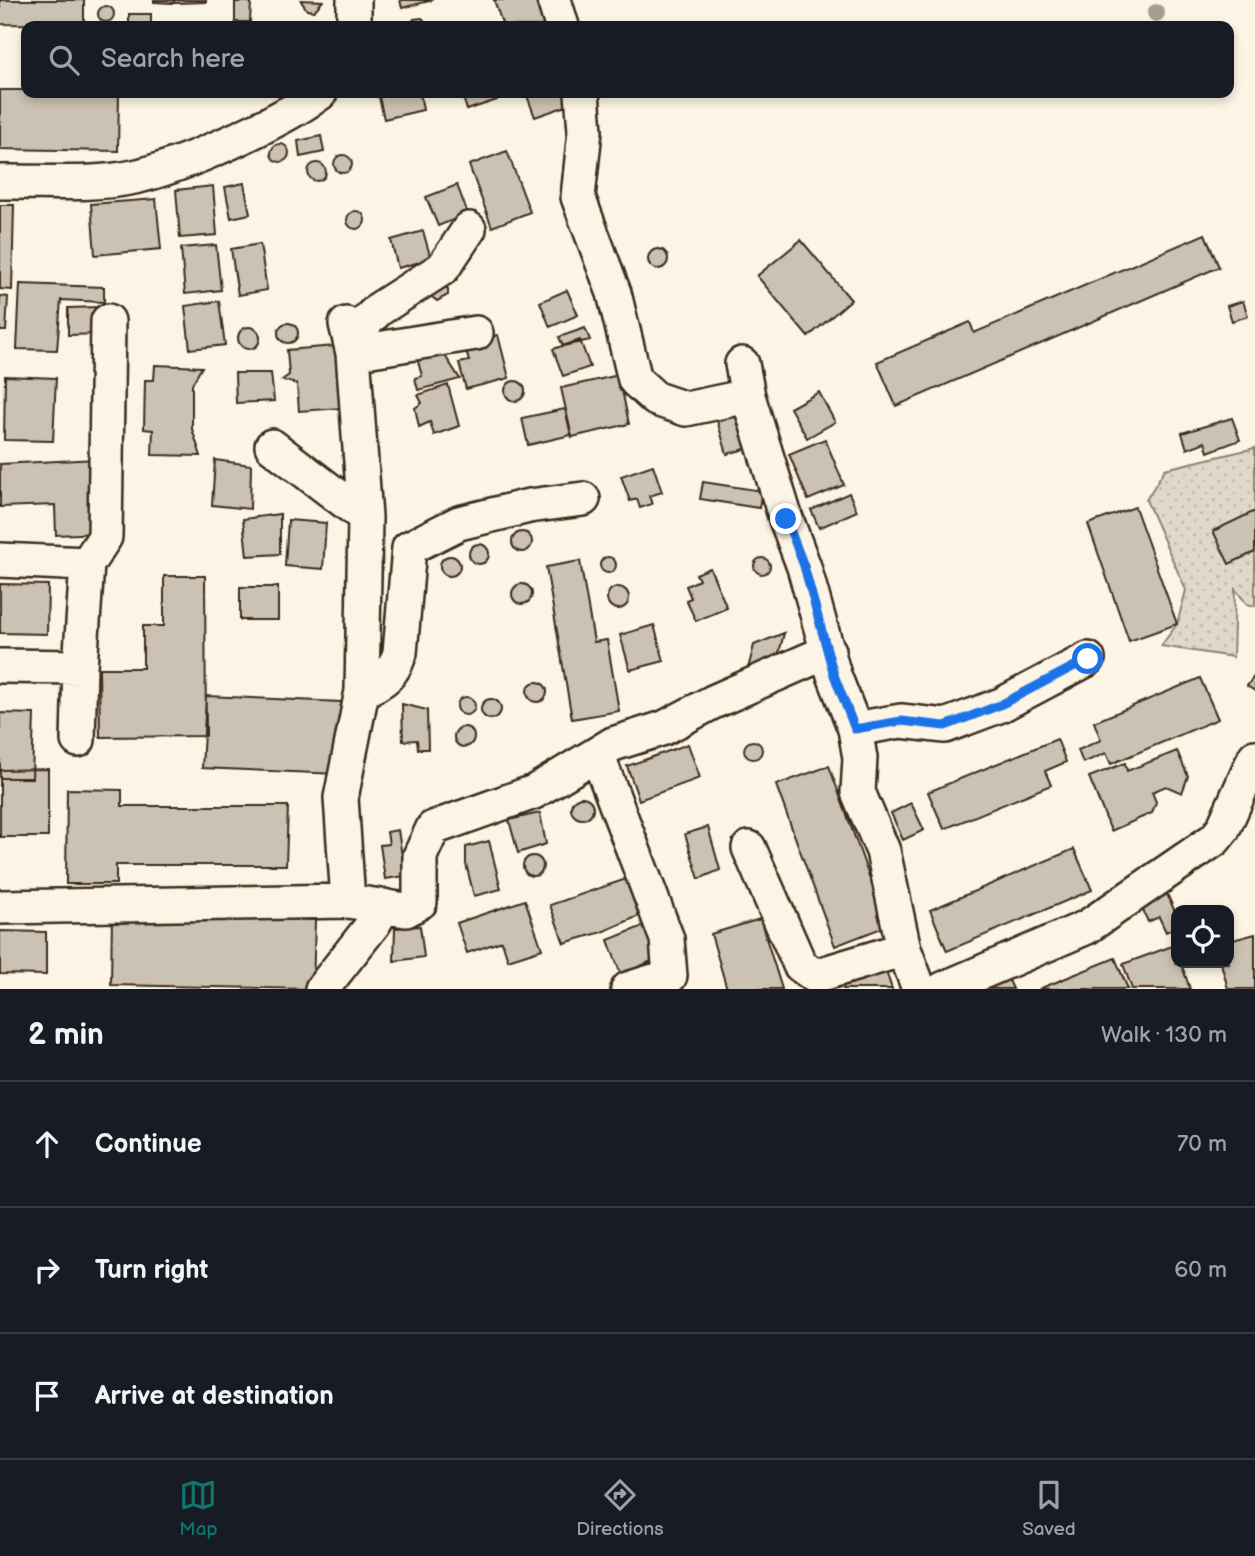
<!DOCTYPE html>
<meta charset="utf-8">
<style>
body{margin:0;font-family:"Balsamiq Sans",sans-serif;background:#20242c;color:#f1f3f6}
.controls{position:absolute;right:21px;bottom:21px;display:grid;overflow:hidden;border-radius:14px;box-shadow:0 4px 10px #0003}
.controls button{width:63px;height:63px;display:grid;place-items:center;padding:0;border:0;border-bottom:2px solid #363941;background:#171b24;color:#f1f3f6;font:35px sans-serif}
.stop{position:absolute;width:21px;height:21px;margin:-16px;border:5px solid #1a73e8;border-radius:50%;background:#fff}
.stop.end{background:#1a73e8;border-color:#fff;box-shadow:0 2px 7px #0008}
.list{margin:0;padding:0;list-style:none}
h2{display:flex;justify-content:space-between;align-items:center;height:91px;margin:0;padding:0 28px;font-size:30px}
h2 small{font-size:23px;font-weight:400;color:#9ea1a6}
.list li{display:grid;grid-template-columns:46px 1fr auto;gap:21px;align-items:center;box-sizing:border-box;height:126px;padding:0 28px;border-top:2px solid #363941}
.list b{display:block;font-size:26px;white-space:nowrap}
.list em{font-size:23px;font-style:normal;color:#9ea1a6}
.icon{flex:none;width:38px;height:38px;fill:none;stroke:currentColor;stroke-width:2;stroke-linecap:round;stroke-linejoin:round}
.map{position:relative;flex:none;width:1255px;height:989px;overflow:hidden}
.search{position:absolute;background:#171b24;box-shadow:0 4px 10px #0003;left:21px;right:21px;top:21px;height:77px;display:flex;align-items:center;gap:18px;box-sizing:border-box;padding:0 24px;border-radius:14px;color:#9ea1a6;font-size:26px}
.sheet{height:469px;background:#171b24}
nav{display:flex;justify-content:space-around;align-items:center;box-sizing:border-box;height:98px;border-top:2px solid #363941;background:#171b24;font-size:19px;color:#9ea1a6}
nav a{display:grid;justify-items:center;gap:4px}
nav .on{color:#0f766e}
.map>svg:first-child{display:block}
.green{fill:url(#green-dots);stroke:#8e8173;stroke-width:2}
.building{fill:#ccc2b3;stroke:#3b2a1e;stroke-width:2}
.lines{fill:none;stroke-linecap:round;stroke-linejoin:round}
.minor-casing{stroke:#3b2a1e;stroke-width:38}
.minor{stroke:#fcf5e5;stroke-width:33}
.tree{fill:#a89e8f}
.route{stroke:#1a73e8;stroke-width:9}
</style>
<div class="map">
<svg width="1255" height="989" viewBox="0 0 1255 989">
<defs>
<pattern id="green-dots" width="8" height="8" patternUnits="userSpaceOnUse" patternTransform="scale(1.75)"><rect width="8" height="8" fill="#e0d8c8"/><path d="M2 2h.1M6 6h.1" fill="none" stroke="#c1baab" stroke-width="1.8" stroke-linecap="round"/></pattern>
</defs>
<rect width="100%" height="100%" fill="#fcf5e5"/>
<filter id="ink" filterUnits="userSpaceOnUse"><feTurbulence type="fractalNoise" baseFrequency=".0143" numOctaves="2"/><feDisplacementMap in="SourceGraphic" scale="14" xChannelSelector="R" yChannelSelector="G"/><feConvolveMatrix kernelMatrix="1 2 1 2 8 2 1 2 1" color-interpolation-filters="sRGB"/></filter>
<g filter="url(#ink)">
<path class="green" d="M1255 448V606L1247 604 1235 589 1233 657 1161 646 1177 624 1186 590 1146 500 1165 469Z"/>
<path class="building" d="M0 0H84V25L0 24Z
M154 0H174V3L154 2Z
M174 0H206V2L174 3Z
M400 0H433L402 8Z
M494 0H542L551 26H503Z
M301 1V0L323 1 314 11 307 10Z
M235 2H251L250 22H235Z
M98 14a8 8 0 1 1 16 0a8 8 0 1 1-16 0Z
M129 14H151V26H129Z
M422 18 429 26H409L414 19Z
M0 90H26V93H119L118 151 0 149Z
M402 93H420L423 110 384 119 379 97Z
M466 93H495L497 100 467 110 462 94Z
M526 93H574L578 102 535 117Z
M321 136 324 152 300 157 298 141Z
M271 153a9 9 0 1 1 18 0a9 9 0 1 1-18 0Z
M507 151 530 212 492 227 469 165Z
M334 164a9 9 0 1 1 18 0a9 9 0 1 1-18 0Z
M308 172a9 9 0 1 1 18 0a9 9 0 1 1-18 0Z
M244 183 250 214 231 218 225 187Z
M457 185 468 214 438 226 426 197Z
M213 186 217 235 180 238 176 190Z
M156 199 161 249 95 255 91 204Z
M0 205H14L12 290 0 289Z
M347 220a9 9 0 1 1 18 0a9 9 0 1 1-18 0Z
M423 231 431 259 398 268 391 240Z
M1205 234 1219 267 896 406 877 362 970 322 974 333Z
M801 240 851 300 808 337 757 276Z
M260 244 267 290 238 295 231 249Z
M216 245 221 290 185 294 181 248Z
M648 259a10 10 0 1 1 20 0a10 10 0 1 1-20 0Z
M20 284 104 287V302L61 300 57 350 17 349Z
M442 284 448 289V295L437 301 432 297V290Z
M567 290 578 315 550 327 540 302Z
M0 296 8 297 6 331H0Z
M219 301 225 345 190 349 185 306Z
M1243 301 1248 316 1232 321 1227 306Z
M101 307V334L68 335V308Z
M278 333a10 10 0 1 1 20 0a10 10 0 1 1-20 0Z
M238 338a11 11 0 1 1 22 0a11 11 0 1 1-22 0Z
M585 328 590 340 563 346 559 337Z
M498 335 509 378 466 389 459 363 469 361 466 351 475 341Z
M580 340 590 367 563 376 553 349Z
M347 345 342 408 299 411 297 384 282 380 289 375 287 350Z
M414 347 440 348 460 379 418 390 415 378 422 376Z
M155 365 202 367 192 384V429L201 456 152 455 153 430 144 429 145 380H154Z
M235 373H271L274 401 236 403Z
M619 375 629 424 572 437 561 388Z
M5 376 56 378 53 441 4 440Z
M505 391a10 10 0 1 1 20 0a10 10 0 1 1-20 0Z
M448 385 459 426 434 435 430 422 419 427 415 408 422 403 418 395Z
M819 392 835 422 807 438 790 408Z
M735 400 749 448 727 454 713 407Z
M565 409 571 435 528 445 522 418Z
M1232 418 1240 440 1208 452 1205 442 1187 449 1182 433Z
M825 439 844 485 808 500 789 454Z
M97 459 101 533 56 535 55 505 0 507V464Z
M215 460 251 465 250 509 212 505Z
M653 465 662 492 649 496 652 504 640 508 637 499 630 501 621 476Z
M703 482 762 491 759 508 700 499Z
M849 493 857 511 819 528 811 510Z
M1135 507 1177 624 1129 641 1088 524Z
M1255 511V552L1229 564 1213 531Z
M280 514V554L247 556 243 519Z
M288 520 326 523 323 569 285 566Z
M512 542a10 10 0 1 1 20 0a10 10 0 1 1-20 0Z
M469 554a10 10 0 1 1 20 0a10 10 0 1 1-20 0Z
M440 566a10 10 0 1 1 20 0a10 10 0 1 1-20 0Z
M600 565a8 8 0 1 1 16 0a8 8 0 1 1-16 0Z
M754 566a8 8 0 1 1 16 0a8 8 0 1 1-16 0Z
M580 561 594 642 607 640 619 711 572 719 546 567Z
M710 568 727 608 696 621 686 600 691 598 686 586 699 580 696 574Z
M164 576H205L206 736 100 737 99 668H143V626H164Z
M0 584 48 585 47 634 0 633Z
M512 594a10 10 0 1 1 20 0a10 10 0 1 1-20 0Z
M607 598a11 11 0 1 1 22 0a11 11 0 1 1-22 0Z
M240 587H278V620H240Z
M654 625 664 661 630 670 620 635Z
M784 633 775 669 745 681 754 645Z
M1255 675V691L1247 686Z
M1200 678 1218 719 1111 764 1106 753 1083 763 1078 750 1101 740 1094 722Z
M527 692a10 10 0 1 1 20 0a10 10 0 1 1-20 0Z
M206 696 341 702 338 774 202 768Z
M457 706a9 9 0 1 1 18 0a9 9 0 1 1-18 0Z
M481 709a10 10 0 1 1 20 0a10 10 0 1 1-20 0Z
M402 704 427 710 428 749H418L417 740 403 741Z
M0 713 34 714 32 778H0Z
M454 737a10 10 0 1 1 20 0a10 10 0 1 1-20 0Z
M1057 739 1066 762 1045 771 1051 785 944 829 928 792Z
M744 750a9 9 0 1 1 18 0a9 9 0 1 1-18 0Z
M688 744 700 778 639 800 627 766Z
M1177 751 1188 776 1182 793 1166 786 1152 792 1156 802 1152 813 1111 831 1089 777 1125 763 1127 771Z
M829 766 887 926 835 946 776 785Z
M48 769V837H0V770Z
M67 789 122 790V806H288L286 865H116V884H66Z
M571 808a11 11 0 1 1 22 0a11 11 0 1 1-22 0Z
M911 803 924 830 903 840 891 813Z
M540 813 546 844 518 853 509 820Z
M708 827 720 870 699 879 685 834Z
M398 830 405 876 385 879 380 845 389 844 387 832Z
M489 841 501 889 474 896 466 864V847Z
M1074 849 1092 890 947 951 930 910Z
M523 866a10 10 0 1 1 20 0a10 10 0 1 1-20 0Z
M629 878 639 916 602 932 564 943 550 905Z
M1167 894 1176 914V927L1166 932 1159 917 1148 922 1141 906Z
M525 900 542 949 508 960 502 941 467 953 457 923Z
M112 915 315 920 313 989 111 985Z
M760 919 782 989H727L711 934Z
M420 926 424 957 394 961 395 928Z
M643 926 658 958 621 975 608 940Z
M0 931 46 932V975L0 974Z
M1255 934V989H1228L1221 963H1229V941Z
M1175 945 1176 963H1181L1190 989H1132L1123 964Z
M881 957 892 989H843L838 971Z
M1115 958 1128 989H1039Z
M1007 976 1013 989H990L988 985Z"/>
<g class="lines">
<g class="minor-casing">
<path id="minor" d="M554 0 562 26
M354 26V0
M582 93 585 131 578 197 614 293 635 380 656 399 686 409 748 396
M0 182C43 181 92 186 134 177 184 166 279 123 320 93
M346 324 353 353 365 517 362 691 341 798 348 901
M350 337 379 309 443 268 469 229
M353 353 476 333
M742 364 748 396 786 519 804 567 834 675 855 729 860 758 858 792 883 851 904 949 919 989
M272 446 365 517
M0 560 87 564
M0 666 80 667 78 740
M80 667 87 564 105 537 108 321
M362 691C383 682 392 676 400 653L409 548 459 523 529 506 583 499
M855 729 901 721 945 726 1001 705 1088 659
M597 754 667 939 670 976 628 989
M749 848 800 965 815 976 904 949
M0 907 348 901 406 910 420 902V856L433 828 534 792 613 744 664 728 713 702 829 651
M322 989 374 923 384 906
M943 989 1087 927 1215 839 1223 829 1255 757"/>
</g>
<use href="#minor" class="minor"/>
</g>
<circle class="tree" cx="1156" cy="13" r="9"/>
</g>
<g class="lines" filter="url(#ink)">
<path class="route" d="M786 519 804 566 834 675 855 729 901 721 945 726 1000 705 1088 659"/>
</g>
</svg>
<div class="controls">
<button><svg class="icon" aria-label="locate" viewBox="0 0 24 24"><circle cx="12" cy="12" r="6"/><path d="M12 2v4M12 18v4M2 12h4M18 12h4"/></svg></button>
</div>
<div class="stop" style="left:1088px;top:659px"></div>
<div class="stop end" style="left:786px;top:519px"></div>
<div class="search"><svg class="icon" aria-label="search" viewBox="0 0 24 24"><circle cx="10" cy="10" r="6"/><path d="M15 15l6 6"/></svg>Search here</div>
</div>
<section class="sheet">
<h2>2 min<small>Walk · 130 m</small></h2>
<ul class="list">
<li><svg class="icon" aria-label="ahead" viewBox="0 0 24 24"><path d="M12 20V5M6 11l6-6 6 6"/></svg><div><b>Continue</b></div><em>70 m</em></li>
<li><svg class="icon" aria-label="right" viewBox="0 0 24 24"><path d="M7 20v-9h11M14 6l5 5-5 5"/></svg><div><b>Turn right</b></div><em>60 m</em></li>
<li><svg class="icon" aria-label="arrive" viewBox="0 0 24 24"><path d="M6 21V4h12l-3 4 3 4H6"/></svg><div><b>Arrive at destination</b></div></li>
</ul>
</section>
<nav>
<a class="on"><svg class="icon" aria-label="map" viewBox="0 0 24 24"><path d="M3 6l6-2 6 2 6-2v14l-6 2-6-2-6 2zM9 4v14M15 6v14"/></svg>Map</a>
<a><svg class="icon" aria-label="directions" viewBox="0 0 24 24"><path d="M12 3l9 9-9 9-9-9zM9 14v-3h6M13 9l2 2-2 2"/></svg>Directions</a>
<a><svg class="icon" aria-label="saved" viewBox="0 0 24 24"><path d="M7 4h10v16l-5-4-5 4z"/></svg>Saved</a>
</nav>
